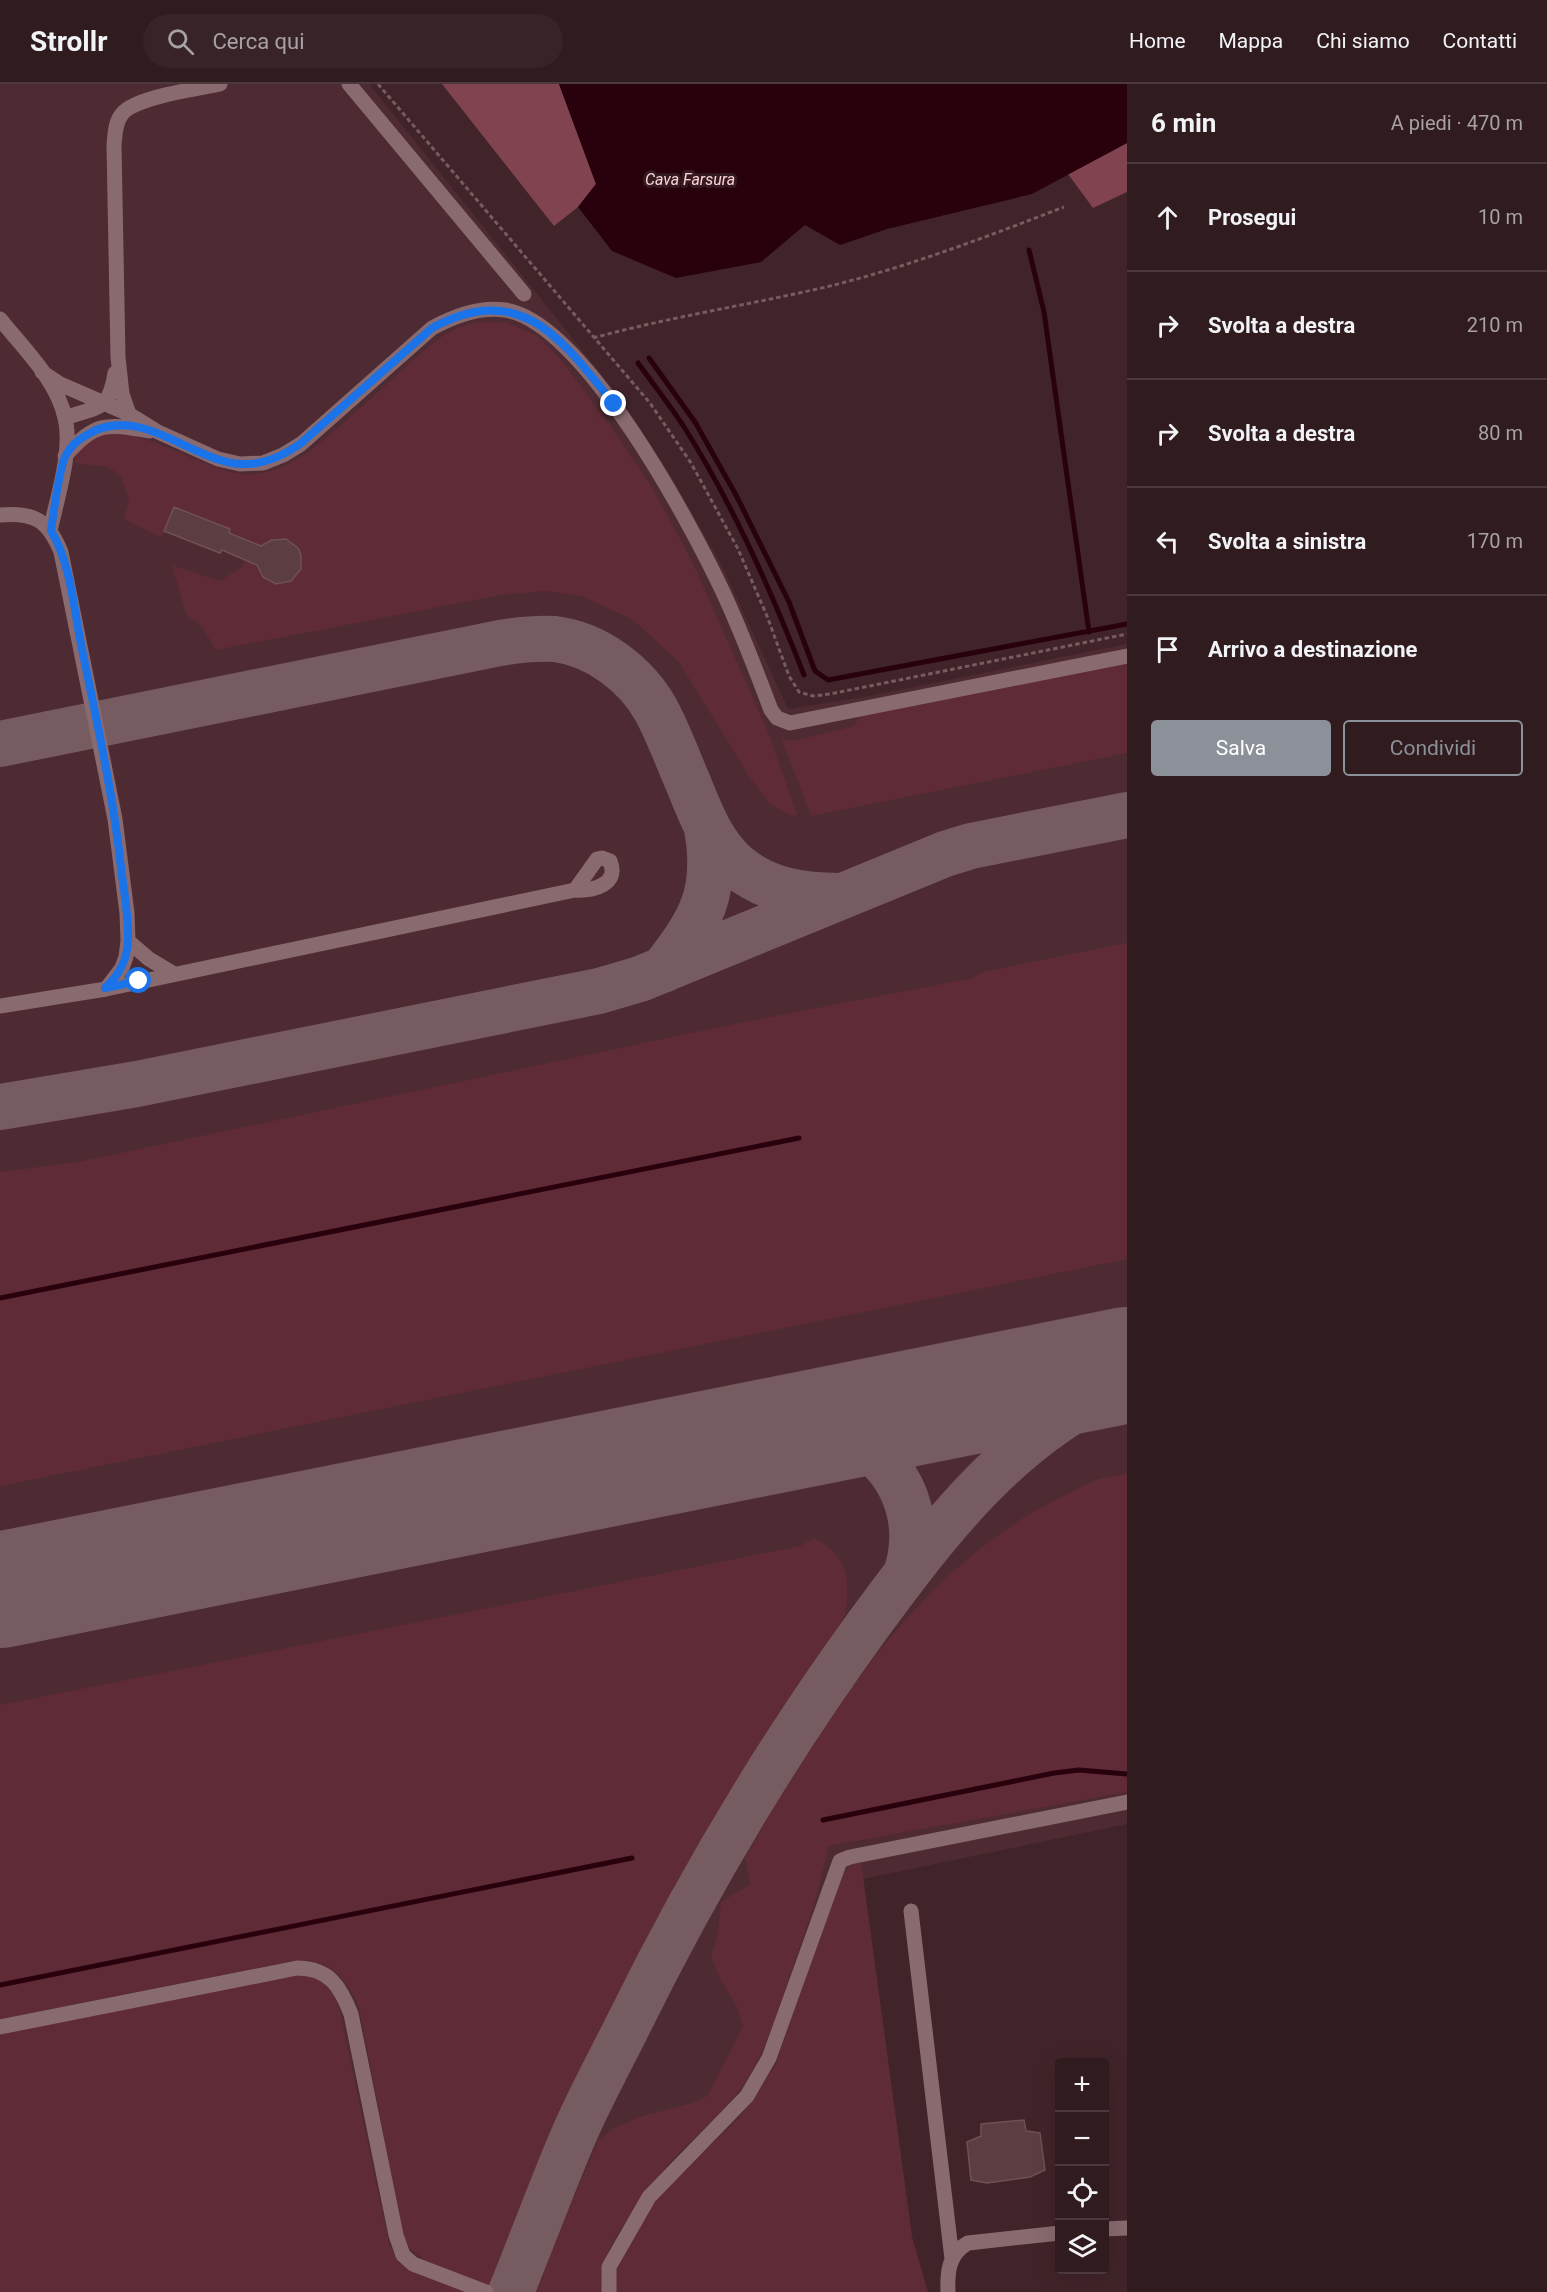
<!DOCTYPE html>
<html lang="it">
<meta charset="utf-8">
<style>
body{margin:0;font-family:Roboto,sans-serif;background:#382428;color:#f1f3f6}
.controls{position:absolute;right:18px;bottom:18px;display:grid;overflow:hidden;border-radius:6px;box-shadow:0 6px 24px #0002}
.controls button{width:54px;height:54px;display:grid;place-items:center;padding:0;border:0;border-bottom:2px solid #4b393d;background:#301b1f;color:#f1f3f6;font:30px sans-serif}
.stop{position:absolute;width:18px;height:18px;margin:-14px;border:4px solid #1a73e8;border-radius:50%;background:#fff}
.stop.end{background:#1a73e8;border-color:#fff;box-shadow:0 2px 6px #0008}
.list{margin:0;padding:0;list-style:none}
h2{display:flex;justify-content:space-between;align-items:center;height:78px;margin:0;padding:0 24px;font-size:26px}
h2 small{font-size:20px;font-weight:400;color:#a8a1a4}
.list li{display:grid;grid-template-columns:39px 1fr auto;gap:18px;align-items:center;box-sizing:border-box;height:108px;padding:0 24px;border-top:2px solid #4b393d}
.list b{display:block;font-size:22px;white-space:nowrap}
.list em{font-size:20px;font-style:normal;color:#a8a1a4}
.actions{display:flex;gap:12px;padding:18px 24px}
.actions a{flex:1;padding:14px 0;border:2px solid #8c9099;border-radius:6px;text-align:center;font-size:21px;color:#8c9099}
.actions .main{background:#8c9099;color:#fff}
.icon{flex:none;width:33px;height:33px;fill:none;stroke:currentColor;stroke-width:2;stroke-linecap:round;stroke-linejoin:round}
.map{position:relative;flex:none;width:1127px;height:2208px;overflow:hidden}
header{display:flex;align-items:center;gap:36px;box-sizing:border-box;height:84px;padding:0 30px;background:#301b1f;border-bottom:2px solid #4b393d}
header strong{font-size:28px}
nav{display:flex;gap:33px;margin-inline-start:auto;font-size:21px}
.search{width:420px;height:54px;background:#382428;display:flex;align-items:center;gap:15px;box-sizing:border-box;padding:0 21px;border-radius:33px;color:#a8a1a4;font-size:22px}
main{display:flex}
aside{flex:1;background:#301b1f}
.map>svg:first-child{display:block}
.built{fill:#4e2b32}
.green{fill:#5f2b36}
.forest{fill:#824350}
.water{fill:#29010c}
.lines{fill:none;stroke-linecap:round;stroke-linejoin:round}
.stream{stroke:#29010c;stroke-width:5}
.taxiway{stroke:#765c61;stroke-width:46}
.runway{stroke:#765c61;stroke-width:116}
.building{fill:#5b3d42;stroke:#705055;stroke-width:1.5}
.path{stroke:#755c60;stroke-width:3;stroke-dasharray:4.5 3;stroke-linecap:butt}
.minor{stroke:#886a6f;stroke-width:15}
.route{stroke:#1a73e8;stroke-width:8}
.labels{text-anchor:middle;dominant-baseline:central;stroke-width:6;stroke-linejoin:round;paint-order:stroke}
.water-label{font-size:16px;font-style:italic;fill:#fbd2d8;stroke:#351a1f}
</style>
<header>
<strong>Strollr</strong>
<div class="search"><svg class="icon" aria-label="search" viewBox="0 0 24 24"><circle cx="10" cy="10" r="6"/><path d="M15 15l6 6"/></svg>Cerca qui</div>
<nav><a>Home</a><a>Mappa</a><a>Chi siamo</a><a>Contatti</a></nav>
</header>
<main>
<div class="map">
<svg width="1127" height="2208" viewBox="0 0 1127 2208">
<rect width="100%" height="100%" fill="#402429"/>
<path class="built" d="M0 0H369L621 315 671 392 723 484 788 625 864 613 1127 560V1740L863 1795 912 2153 928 2208H0Z"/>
<path class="green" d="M505 238 538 252 561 276 609 340 651 402 691 475 768 648 797 731H790L769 719 749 692 679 578 632 535 581 512 545 507 501 511 216 566 203 544 186 530 172 481 220 497 242 483 245 476 257 479C267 518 315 494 299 467 296 461 291 457 285 455 275 453 267 457 260 465L261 462 229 449 230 445 174 423 162 454 124 435 129 415 120 391 108 383 74 379C98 302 206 398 256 390 296 384 323 357 351 332 371 315 390 297 409 280 426 265 443 248 465 241 476 237 493 239 505 238Z
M1127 578V669L811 732 782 656H797L854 642 860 632Z
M1127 859V1175L0 1402V1088L78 1078 744 938 973 894 983 888Z
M1127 1390V1708L828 1762C820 1807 807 1843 792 1885 780 1920 770 1955 752 1987 734 2020 705 2042 680 2068 658 2091 641 2114 624 2140 611 2160 598 2184 602 2208H537L559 2147 599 2055 614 2044 642 2032 693 2019 708 2011 743 1942 736 1920 721 1897 711 1873 718 1849 721 1818 751 1800 745 1774C821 1639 915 1486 1059 1414 1071 1409 1083 1401 1096 1396 1105 1393 1117 1392 1127 1390Z
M813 1454C857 1472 852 1519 836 1555 781 1640 724 1724 674 1812 603 1937 548 2071 495 2204L429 2179 408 2163 402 2147 359 1923C342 1888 328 1872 286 1878L0 1935V1621L801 1462Z
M861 1777 912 2153 928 2208H614L613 2193 652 2122 669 2101 739 2034 775 1982 841 1793 850 1782Z
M304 1889C325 1897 333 1906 340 1927L389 2160 399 2179 467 2208H0V1950Z"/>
<path class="forest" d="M442 0H559L596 100 578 123 554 142Z
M1127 59V108L1093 124 1068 90Z"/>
<path class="water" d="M559 0H1127V59L1032 110 887 145 840 161 805 141 761 178 676 194 612 167 578 123 596 100Z"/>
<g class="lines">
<path class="stream" d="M1029 166 1044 228 1089 548
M649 274 695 338 736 411 789 518 815 587 828 596 1127 540
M638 279C653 300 670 321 684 343 733 420 771 506 804 591
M0 1214 799 1054
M823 1736 1054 1689 1079 1686 1127 1690
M0 1901 632 1774"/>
<path class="taxiway" d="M0 660 500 559C518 556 536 554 555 555 596 560 636 590 656 626 669 650 678 676 689 701 701 731 712 760 737 782 767 807 803 812 840 812
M663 886C702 836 718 808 707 744
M0 1023 137 1000 599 907 640 895 945 770 971 762 1127 731
M762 1354C785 1351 813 1344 836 1350 897 1367 926 1432 906 1490
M0 1503 31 1500
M511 2208C533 2154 553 2099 576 2046 591 2012 609 1979 626 1945 696 1802 774 1670 868 1541 940 1443 1012 1348 1127 1298"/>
<path class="runway" d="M0 1506 1127 1281"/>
</g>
<path class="building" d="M174 423 230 445 229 449 261 462 272 456 286 455 298 464 301 471V485L291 497 276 500 263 493 257 481 222 466 220 469 164 447Z
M1024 2036 1026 2047 1040 2049 1045 2086 1030 2093 987 2099 971 2096 967 2058 981 2052V2040Z"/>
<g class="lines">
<path class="path" d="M378 0 650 319 691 379 738 465 767 532 789 592 799 608 813 612 830 610 1127 550
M593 254C670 233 748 221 826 203 908 183 986 153 1064 123"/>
<path class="minor" d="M349 0 524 210
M0 235C23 264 57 296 65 334 73 366 57 414 50 447
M42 288 60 300 129 330 158 348 218 375 240 380 263 379 283 371 301 360 432 244C454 232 479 222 505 226 583 237 691 440 723 508 741 547 756 586 771 626L777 634 790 639 1127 572
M129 330 122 310 118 273 114 61C115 51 115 38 122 30 135 13 198 5 220 0
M65 334C99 322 109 327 115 289
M65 372C95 338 106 339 149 347
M0 431C34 428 48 436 61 468L115 735 127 829 128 857 126 873 122 884 106 905 0 922
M128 857 149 875 174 890
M106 905 575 806C592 807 620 801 610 777L602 774 597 775 575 806
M911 1827 952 2175
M0 1943 297 1884C329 1884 340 1902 351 1930L396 2151 403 2171 413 2180 486 2208
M1104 2145 1127 2144
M609 2208V2183L649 2113 747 2012 769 1974 840 1777 850 1773 1127 1718
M948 2208C947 2188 949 2169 968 2159L1060 2149"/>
</g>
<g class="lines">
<path class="route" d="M139 897 105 904C119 891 127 877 128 857 129 833 124 808 121 784 113 709 96 634 81 560 74 525 70 477 51 447 53 432 60 381 66 371 70 363 78 356 85 352 138 317 190 377 241 380 264 381 282 372 300 360L432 244C522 196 561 255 614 320"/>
</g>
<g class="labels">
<g class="water-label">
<text x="690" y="95">Cava Farsura</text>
</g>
</g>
</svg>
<div class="controls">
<button>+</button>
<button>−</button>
<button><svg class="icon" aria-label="locate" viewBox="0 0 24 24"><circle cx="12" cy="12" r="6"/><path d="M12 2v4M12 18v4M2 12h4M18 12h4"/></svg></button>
<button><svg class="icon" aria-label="layers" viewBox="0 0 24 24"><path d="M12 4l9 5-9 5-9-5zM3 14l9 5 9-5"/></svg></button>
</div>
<div class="stop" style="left:139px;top:897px"></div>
<div class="stop end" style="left:614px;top:320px"></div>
</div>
<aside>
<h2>6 min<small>A piedi · 470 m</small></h2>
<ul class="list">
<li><svg class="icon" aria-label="ahead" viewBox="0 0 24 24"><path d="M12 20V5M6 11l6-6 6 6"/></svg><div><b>Prosegui</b></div><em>10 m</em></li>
<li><svg class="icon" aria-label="right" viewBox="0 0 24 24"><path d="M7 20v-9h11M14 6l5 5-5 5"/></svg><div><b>Svolta a destra</b></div><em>210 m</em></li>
<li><svg class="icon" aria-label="right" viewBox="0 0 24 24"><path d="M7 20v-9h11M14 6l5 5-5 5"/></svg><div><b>Svolta a destra</b></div><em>80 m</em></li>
<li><svg class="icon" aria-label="left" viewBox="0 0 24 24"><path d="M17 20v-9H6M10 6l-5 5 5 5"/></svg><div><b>Svolta a sinistra</b></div><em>170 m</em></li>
<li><svg class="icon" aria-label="arrive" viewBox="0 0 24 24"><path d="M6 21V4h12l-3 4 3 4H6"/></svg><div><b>Arrivo a destinazione</b></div></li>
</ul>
<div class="actions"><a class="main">Salva</a><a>Condividi</a></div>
</aside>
</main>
